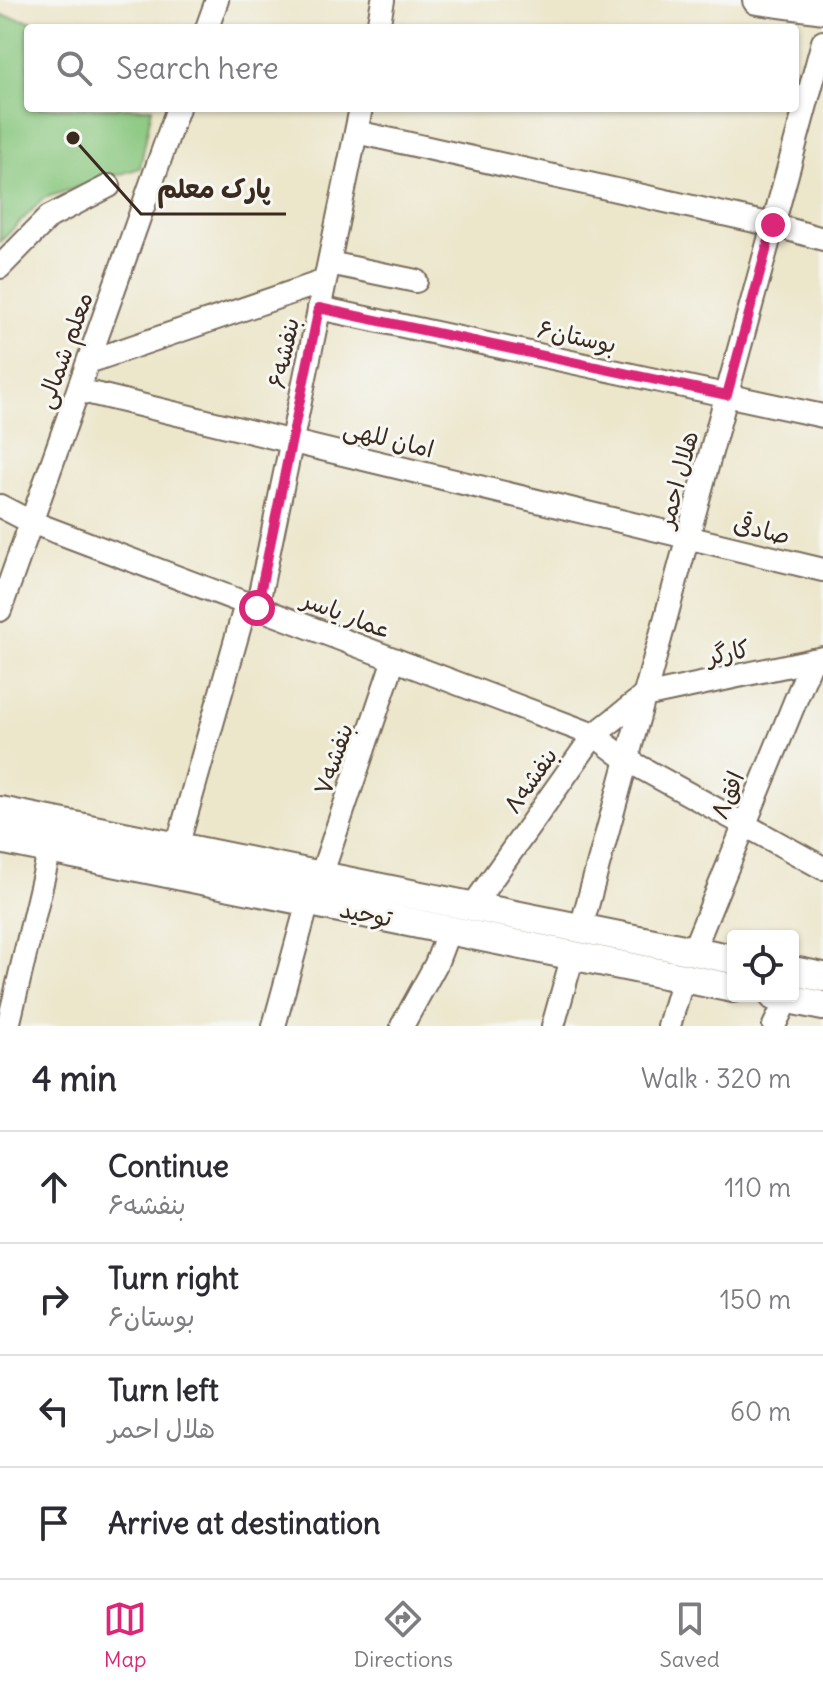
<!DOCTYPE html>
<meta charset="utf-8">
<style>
body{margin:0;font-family:Delius,"Playpen Sans Arabic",sans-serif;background:#f7f7f7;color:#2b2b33}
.controls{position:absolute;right:24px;bottom:24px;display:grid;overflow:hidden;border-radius:8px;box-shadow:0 2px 6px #0004}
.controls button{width:72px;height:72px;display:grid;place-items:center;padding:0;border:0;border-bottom:2px solid #e1e1e2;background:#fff;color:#2b2b33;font:40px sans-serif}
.stop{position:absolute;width:24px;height:24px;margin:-18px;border:6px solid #db2777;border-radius:50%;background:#fff}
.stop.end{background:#db2777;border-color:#fff;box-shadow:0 2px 8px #0008}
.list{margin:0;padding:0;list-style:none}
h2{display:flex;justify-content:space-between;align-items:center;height:104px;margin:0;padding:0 32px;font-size:34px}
h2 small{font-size:26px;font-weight:400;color:#7c7c81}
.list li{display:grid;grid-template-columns:52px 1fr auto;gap:24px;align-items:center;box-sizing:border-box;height:112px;padding:0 32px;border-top:2px solid #e1e1e2}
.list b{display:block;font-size:30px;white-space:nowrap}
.list p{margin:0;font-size:26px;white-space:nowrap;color:#7c7c81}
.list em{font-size:26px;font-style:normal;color:#7c7c81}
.icon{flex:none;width:44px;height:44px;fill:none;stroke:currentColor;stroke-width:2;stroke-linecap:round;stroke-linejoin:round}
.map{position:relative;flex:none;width:823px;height:1026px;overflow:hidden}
.search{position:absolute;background:#fff;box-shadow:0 2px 6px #0004;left:24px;right:24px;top:24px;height:88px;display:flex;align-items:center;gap:20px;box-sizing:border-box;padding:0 28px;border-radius:8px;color:#7c7c81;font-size:30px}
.sheet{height:552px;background:#fff}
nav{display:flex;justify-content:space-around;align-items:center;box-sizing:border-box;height:112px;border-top:2px solid #e1e1e2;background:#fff;font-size:22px;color:#7c7c81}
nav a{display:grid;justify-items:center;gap:4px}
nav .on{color:#db2777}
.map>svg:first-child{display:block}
.green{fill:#87c67d;stroke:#61784e;stroke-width:2}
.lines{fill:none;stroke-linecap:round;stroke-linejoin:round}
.minor-casing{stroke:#796c5b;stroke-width:26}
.major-casing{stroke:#796c5b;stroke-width:32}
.minor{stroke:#fff;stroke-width:22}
.major{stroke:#fff;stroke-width:28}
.route{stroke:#db2777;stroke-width:10}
.labels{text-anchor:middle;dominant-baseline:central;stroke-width:6;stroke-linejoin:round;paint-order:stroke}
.street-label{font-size:24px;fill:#3b2a1e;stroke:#f6f6f2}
.leader{fill:none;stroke:#3b2a1e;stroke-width:3}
.callout-dot{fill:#3b2a1e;stroke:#f6f6f2;stroke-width:3}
.callout-label{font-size:26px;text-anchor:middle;font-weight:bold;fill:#3b2a1e;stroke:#f6f6f2;stroke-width:6;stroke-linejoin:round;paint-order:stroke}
</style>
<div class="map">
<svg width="823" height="1026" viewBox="0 0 823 1026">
<rect width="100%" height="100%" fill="#f6f6f2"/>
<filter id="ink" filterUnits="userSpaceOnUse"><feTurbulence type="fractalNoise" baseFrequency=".0125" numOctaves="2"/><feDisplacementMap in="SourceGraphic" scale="16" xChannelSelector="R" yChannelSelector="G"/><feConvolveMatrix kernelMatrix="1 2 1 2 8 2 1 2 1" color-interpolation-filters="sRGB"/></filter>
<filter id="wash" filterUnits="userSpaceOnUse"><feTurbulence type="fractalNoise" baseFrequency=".006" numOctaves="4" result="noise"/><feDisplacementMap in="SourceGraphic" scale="32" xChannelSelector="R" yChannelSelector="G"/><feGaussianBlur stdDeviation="1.8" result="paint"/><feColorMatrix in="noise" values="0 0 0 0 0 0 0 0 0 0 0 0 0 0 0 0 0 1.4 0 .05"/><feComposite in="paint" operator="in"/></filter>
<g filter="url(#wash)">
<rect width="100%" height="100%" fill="#ece6cb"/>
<path class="green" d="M0 15 64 28H28V108H152L140 168 44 198 0 242Z"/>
</g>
<g filter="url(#ink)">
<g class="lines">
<g class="minor-casing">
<path id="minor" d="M207 28 217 0
M378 28 383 0
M356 132 773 225 823 239
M329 263 416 281
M0 267 49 217 109 186
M319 308 823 416
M88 362 325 281
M78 390 823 570
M0 506 31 522 594 735 627 760 823 868
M257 608 361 108
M0 610 178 108
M177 847 246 604
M321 876 394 659
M472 907 594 735 644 696 823 658
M581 928 823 42
M693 951 812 660
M8 1026 50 849
M274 1026 308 902
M402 1026 436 964 449 930
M553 1026 573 955
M669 1026 683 978
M774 1026 787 999"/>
</g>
<g class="major-casing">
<path id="major" d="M757 0 823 9
M0 811 733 959
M0 839 733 988
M793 971 823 977
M774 996 823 1006"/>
</g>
<use href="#minor" class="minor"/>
<use href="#major" class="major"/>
</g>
</g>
<g class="lines" filter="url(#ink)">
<path class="route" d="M257 608 319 308 727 395 773 225"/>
</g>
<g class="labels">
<g class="street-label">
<text transform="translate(577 336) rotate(12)">بوستان۶</text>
<text transform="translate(64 350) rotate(-70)">معلم شمالی</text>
<text transform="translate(283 353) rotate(-78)">بنفشه۶</text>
<text transform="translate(389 438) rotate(14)">امان للهی</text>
<text transform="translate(677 479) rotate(-75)">هلال احمر</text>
<text transform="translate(762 529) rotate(14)">صادقی</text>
<text transform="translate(347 614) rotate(21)">عمار یاسر</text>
<text transform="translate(728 652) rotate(-12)">کارگر</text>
<text transform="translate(333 759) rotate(-71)">بنفشه۷</text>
<text transform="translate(530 780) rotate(-55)">بنفشه۸</text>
<text transform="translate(727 795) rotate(-67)">افق۸</text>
<text transform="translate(366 913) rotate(11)">توحید</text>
</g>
</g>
<path class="leader" d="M73 138L141 214H286"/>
<circle class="callout-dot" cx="73" cy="138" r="8"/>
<g class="callout-label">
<text x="214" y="198">پارک معلم</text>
</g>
</svg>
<div class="controls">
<button><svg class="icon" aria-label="locate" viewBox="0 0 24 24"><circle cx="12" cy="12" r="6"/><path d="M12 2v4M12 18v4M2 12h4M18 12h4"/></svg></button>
</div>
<div class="stop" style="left:257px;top:608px"></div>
<div class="stop end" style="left:773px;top:225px"></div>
<div class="search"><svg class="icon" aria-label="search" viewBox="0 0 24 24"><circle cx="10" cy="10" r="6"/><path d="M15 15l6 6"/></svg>Search here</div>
</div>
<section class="sheet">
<h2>4 min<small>Walk · 320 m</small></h2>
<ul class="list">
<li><svg class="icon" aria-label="ahead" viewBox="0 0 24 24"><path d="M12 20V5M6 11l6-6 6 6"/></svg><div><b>Continue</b><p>بنفشه۶</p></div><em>110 m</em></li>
<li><svg class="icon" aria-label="right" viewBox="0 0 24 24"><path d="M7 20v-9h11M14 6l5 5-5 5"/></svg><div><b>Turn right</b><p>بوستان۶</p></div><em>150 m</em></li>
<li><svg class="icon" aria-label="left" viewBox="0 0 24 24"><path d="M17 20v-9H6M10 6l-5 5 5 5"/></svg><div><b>Turn left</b><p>هلال احمر</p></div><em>60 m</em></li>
<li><svg class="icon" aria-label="arrive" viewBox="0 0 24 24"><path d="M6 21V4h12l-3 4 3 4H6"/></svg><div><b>Arrive at destination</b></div></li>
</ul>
</section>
<nav>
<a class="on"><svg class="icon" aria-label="map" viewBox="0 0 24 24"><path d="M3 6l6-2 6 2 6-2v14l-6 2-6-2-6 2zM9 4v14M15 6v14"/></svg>Map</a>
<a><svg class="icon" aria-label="directions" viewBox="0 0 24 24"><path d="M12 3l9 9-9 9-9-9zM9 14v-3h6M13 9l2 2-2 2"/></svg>Directions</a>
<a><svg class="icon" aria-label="saved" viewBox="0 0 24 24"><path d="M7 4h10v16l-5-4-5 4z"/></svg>Saved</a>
</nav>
